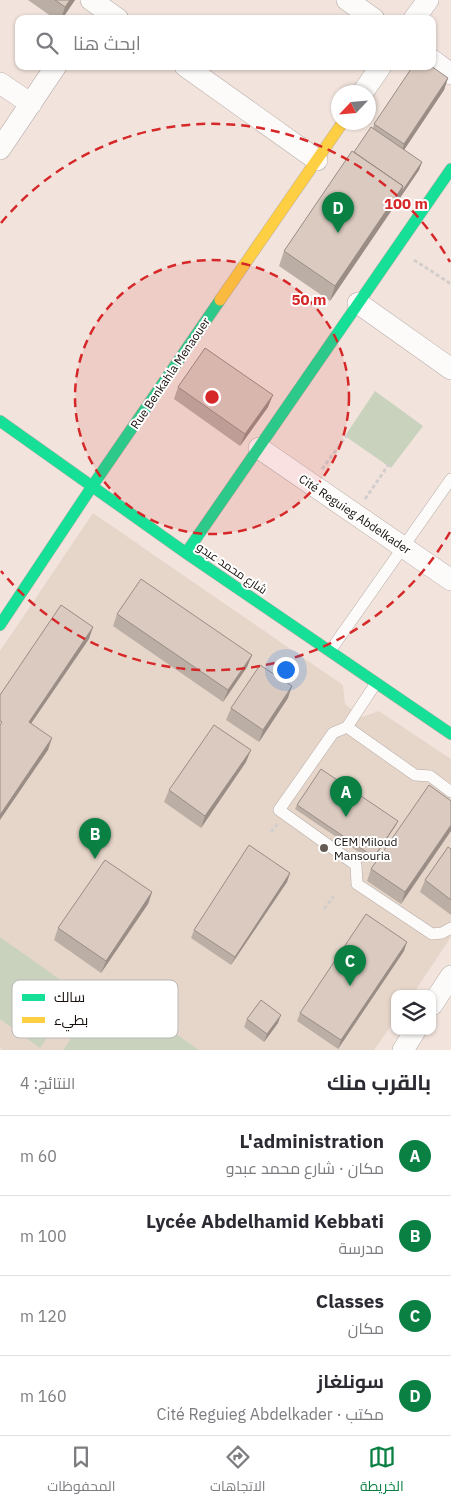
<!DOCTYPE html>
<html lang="ar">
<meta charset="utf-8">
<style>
body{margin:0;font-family:"IBM Plex Sans",Cairo,sans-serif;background:#f7f7f7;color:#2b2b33;direction:rtl}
.controls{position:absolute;right:15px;bottom:15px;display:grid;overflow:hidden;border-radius:10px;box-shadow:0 1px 4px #0004}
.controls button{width:45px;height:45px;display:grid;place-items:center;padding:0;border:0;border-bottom:1px solid #e1e1e2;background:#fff;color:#2b2b33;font:25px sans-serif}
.compass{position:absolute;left:331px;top:85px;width:45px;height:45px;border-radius:50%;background:#fff;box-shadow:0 1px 4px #0004;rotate:244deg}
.you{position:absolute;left:285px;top:669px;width:18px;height:18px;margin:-12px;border:4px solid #fff;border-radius:50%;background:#1a73e8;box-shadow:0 0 0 8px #1a73e833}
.badge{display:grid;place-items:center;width:32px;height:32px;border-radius:50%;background:#0b8043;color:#fff;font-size:16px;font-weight:700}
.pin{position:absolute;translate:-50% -41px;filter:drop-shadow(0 1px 2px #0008)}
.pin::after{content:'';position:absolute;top:26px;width:18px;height:15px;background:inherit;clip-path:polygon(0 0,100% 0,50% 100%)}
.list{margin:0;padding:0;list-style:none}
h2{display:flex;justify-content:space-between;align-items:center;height:65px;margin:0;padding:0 20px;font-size:21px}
h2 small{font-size:16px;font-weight:400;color:#7c7c81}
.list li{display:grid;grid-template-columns:32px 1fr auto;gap:15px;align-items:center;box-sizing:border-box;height:80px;padding:0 20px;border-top:1px solid #e1e1e2}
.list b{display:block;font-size:19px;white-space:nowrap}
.list p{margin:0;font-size:16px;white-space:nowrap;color:#7c7c81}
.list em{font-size:16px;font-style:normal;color:#7c7c81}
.icon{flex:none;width:28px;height:28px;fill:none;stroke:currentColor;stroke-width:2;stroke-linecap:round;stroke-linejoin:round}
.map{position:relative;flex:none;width:451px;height:1050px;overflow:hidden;direction:ltr}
.search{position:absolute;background:#fff;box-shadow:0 1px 4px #0004;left:15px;right:15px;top:15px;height:55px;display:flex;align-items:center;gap:12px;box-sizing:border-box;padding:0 18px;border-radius:10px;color:#7c7c81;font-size:19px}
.sheet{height:385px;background:#fff}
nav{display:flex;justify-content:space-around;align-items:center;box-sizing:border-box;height:70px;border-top:1px solid #e1e1e2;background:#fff;font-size:14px;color:#7c7c81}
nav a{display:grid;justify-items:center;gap:2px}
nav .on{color:#0b8043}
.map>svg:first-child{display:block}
.education{fill:#e6d6ca}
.green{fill:#c9d2bd}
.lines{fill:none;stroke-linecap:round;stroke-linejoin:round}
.lane-casing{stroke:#b7aca7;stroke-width:12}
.street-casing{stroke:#b7aca7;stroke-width:22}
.fast-casing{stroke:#b7aca7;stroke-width:12}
.slow-casing{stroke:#b7aca7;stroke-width:12}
.path{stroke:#d3cecc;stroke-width:3;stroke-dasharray:4 2.5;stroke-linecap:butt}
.lane{stroke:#fdfbfa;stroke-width:11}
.street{stroke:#fdfbfa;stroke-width:21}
.fast{stroke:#16e098;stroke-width:11}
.slow{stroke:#ffcf43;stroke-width:11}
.wall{fill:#bbaea5}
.shaded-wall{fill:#998d86}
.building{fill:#dacac0;stroke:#998d86}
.ring{fill:none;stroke:#d62828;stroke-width:2.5;stroke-dasharray:9 6}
.poi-dot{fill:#645a54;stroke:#fff;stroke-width:2}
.labels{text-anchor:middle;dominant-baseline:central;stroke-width:4;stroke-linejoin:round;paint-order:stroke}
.street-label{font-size:12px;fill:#170f0b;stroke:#fff}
.poi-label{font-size:12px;fill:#170f0b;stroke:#fff;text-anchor:start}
.key{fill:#fff;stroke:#b9b7b6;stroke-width:1}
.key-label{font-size:14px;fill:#170f0b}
.centre{fill:#d62828;stroke:#fff;stroke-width:2.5}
.ring-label{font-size:15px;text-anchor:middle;font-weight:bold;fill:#d62828;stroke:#fff;stroke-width:4;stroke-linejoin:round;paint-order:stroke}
</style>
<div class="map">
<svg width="451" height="1050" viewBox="0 0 451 1050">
<rect width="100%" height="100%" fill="#f2e4dd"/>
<path class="education" d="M93 513 343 685 345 704 362 717 379 711 451 759V937L413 994H395V1020L374 1050H3L0 1048V651Z"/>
<path class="green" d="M375 391 423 426 391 468 345 436Z
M0 937 79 993 40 1048 0 1019Z
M108 986 199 1050H63Z"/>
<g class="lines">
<g class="lane-casing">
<path id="lane" d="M330 651 451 479
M376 683 347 727 333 733 279 810 356 865 357 884 432 934 442 933 451 928
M347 727 415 775 430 776 451 792"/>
</g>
<g class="street-casing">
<path id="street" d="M91 0 118 19
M347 0 374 19
M414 19 428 0
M432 60 451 74
M185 66 317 160
M0 83 31 104
M363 92 381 66
M0 149 56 66
M358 303 451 369
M259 448 451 580
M432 1005 451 976
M403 1050 415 1031"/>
</g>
<g class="fast-casing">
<path id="fast" d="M0 421 186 553 451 734
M186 553 451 169
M0 625 93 485 220 300"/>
</g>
<g class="slow-casing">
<path id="slow" d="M220 300 343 122"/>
</g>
<path class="path" d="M414 260 451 284
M322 469 348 434
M365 499 389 464
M271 832 277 824
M324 909 334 896"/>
<use href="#lane" class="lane"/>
<use href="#street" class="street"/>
<use href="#fast" class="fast"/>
<use href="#slow" class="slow"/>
</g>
<path class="wall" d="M28 0H75L62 19H55Z
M448 78 444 90 404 150 422 162 419 170 330 301 279 266 284 251 354 152 373 128 374 124Z
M178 387 268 407 240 446 174 399Z
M117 614 252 655 247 667 223 702 113 626Z
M288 698 259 742 226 720 231 708Z
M246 762 201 828 164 802 169 790Z
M451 801 401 904 367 881 371 869Z
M297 805 398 821 396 825 372 861 295 809Z
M451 849V915L420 892 425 880Z
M290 873 287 882 231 965 191 938 194 930Z
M152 892 148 904 101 973 54 940 58 928Z
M404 951 338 1049 297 1021 300 1013Z
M247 1019 278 1023 264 1042 244 1027Z"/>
<path class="shaded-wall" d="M70 0H75L62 19H61L65 7Z
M448 78 444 90 400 156 404 144Z
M422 162 419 170 330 301 335 286 403 186Z
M273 395 268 407 240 446 245 434Z
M93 627 89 639 24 734 29 722Z
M252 655 247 667 223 702 228 690Z
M292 686 288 698 259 742 263 730Z
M52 738 48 750 0 820V815Z
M251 750 246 762 201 828 205 816Z
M398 821 396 825 372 861 374 857Z
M451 825V831L401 904 405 892Z
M290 873 287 882 231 965 235 957Z
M152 892 148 904 101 973 106 961Z
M407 942 404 951 338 1049 341 1040Z
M281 1015 278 1023 264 1042 267 1034Z"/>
<path class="building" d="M55 0H70L65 7Z
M413 66H431L448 78 404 144 374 124Z
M371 127 422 162 401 193 403 186 354 152Z
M352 151 403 186 335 286 284 251Z
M205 348 273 395 245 434 178 387Z
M141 579 252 655 228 690 117 614Z
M61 605 93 627 29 722 52 738 0 815V725L2 722 0 721V695Z
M260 665 292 686 263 730 231 708Z
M214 725 251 750 205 816 169 790Z
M321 769 398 821 374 857 297 805Z
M429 785 451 801V825L405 892 371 869Z
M249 845 290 873 235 957 194 930Z
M448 847 451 849V900L425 880Z
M105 860 152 892 106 961 58 928Z
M366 914 407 942 341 1040 300 1013Z
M261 1000 281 1015 267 1034 247 1019Z"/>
<circle cx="212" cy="397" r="137" fill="#d62828" fill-opacity=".12"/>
<g class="ring">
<circle cx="212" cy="397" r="137"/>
<path d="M450 532A274 274 0 0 1 1 571M1 223A274 274 0 0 1 450 262"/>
</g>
<circle class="poi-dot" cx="324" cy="848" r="5"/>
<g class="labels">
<g class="street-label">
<text transform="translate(170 373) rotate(-56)">Rue Benkahla Menaouer</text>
<text transform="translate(355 514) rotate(34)">Cité Reguieg Abdelkader</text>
<text transform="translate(232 568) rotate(34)">شارع محمد عبدو</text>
</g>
<g class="poi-label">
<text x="334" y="841">CEM Miloud<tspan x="334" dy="14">Mansouria</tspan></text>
</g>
</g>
<rect x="12" y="980" width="166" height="58" rx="8" class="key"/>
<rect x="22" y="994" width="23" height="7" fill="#16e098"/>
<rect x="22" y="1017" width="23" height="6" fill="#ffcf43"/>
<g class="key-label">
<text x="54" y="1002">سالك</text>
<text x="54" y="1025">بطيء</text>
</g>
<circle cx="212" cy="397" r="8" class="centre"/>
<g class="ring-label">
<text x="406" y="209">100 m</text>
<text x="309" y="305">50 m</text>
</g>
</svg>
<div class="controls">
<button><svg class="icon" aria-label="layers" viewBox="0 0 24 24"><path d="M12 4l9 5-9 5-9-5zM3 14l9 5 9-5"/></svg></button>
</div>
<svg class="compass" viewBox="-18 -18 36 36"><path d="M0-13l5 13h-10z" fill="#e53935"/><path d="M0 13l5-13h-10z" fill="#7c7c81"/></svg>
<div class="you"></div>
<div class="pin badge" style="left:346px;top:817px">A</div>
<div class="pin badge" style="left:95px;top:859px">B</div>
<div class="pin badge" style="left:350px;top:986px">C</div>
<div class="pin badge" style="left:338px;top:233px">D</div>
<div class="search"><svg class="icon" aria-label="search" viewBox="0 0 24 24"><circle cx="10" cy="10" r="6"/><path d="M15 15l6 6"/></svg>ابحث هنا</div>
</div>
<section class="sheet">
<h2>بالقرب منك<small>النتائج: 4</small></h2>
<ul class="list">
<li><span class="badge">A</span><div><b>L'administration</b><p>مكان · شارع محمد عبدو</p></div><em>60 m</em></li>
<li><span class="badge">B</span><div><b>Lycée Abdelhamid Kebbati</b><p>مدرسة</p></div><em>100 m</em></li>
<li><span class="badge">C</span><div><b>Classes</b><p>مكان</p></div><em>120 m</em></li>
<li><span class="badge">D</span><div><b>سونلغاز</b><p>مكتب · Cité Reguieg Abdelkader</p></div><em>160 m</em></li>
</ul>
</section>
<nav>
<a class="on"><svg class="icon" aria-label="map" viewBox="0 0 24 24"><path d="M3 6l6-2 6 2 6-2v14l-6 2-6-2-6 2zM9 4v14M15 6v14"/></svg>الخريطة</a>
<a><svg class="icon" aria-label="directions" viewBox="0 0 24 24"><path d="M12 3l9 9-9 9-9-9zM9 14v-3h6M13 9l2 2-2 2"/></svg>الاتجاهات</a>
<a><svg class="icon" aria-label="saved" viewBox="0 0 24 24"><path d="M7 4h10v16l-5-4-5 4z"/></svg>المحفوظات</a>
</nav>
